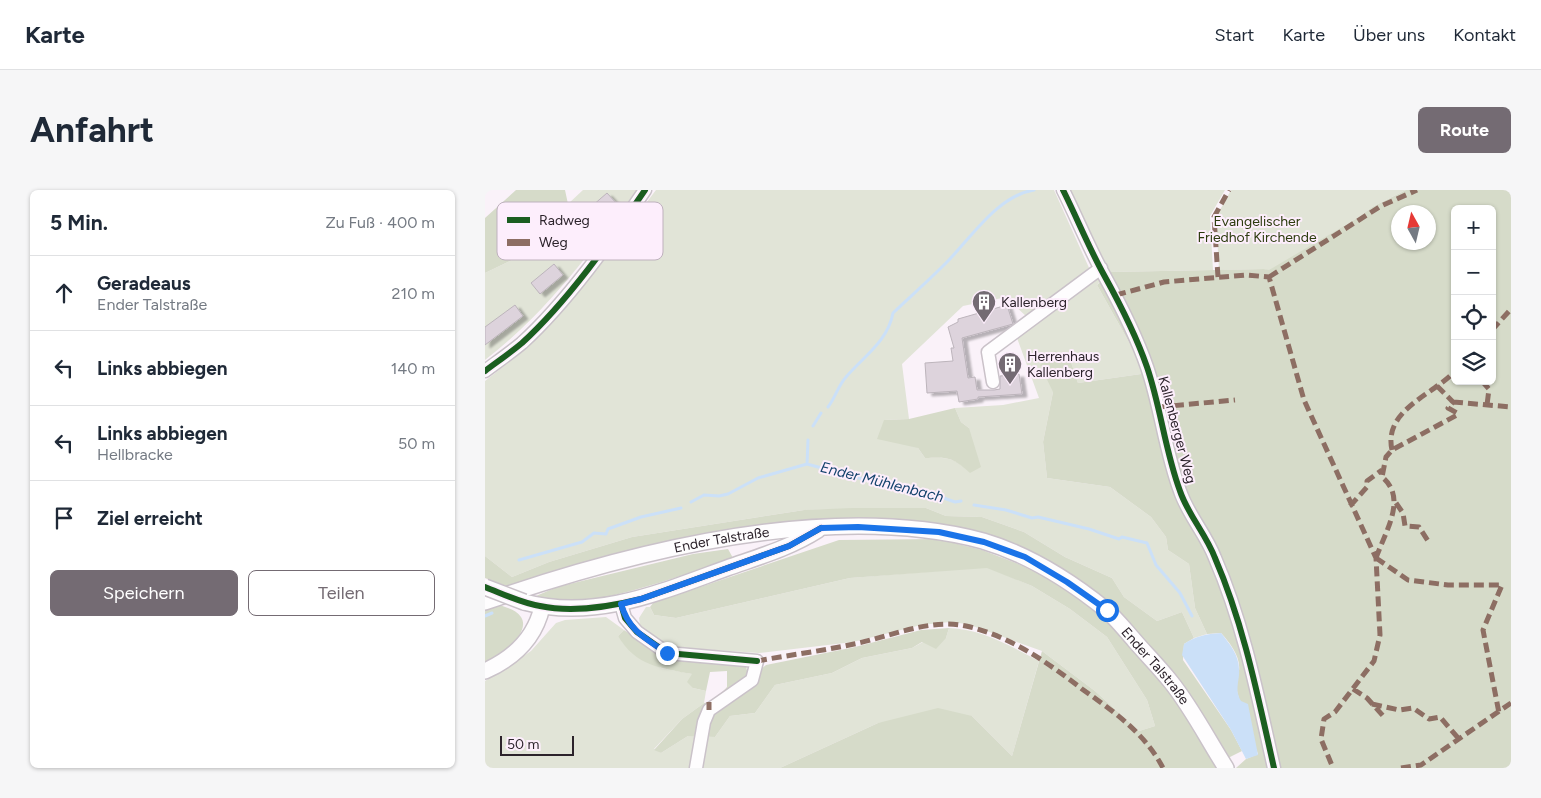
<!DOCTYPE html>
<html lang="de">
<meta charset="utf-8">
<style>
body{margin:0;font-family:Figtree,sans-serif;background:#f6f6f7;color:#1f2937}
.controls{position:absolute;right:15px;top:15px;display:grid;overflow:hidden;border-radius:8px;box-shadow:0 1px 4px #0004}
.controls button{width:45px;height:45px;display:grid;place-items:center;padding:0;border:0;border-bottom:1px solid #e0e1e3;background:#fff;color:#1f2937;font:25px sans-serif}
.compass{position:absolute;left:906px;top:15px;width:45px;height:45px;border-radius:50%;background:#fff;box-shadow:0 1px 4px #0004;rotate:352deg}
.scale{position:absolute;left:15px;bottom:12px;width:74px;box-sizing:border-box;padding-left:5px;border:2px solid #2c232b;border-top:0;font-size:14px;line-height:18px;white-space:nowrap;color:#2c232b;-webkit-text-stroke:4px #fdeefc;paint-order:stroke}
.stop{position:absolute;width:15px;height:15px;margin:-11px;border:4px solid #1a73e8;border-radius:50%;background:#fff}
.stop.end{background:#1a73e8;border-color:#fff;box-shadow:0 1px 5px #0008}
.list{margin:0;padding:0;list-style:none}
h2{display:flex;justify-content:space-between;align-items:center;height:65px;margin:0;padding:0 20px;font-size:21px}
h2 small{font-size:16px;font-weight:400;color:#747a83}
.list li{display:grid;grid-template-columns:32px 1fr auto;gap:15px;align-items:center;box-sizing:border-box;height:75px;padding:0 20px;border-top:1px solid #e0e1e3}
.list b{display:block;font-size:19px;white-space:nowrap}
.list p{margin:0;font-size:16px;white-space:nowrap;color:#747a83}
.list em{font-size:16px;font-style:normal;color:#747a83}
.actions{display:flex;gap:10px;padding:15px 20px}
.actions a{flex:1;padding:11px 0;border:1px solid #746b73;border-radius:8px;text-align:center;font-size:18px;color:#746b73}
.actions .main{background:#746b73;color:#fff}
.icon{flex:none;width:28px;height:28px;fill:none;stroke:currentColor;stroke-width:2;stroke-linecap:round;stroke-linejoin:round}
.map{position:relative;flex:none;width:1026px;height:578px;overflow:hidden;border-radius:8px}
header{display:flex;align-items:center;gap:30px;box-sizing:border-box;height:70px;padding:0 25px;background:#fff;border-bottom:1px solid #e0e1e3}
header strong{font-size:24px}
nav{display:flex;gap:28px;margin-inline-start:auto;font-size:18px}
.intro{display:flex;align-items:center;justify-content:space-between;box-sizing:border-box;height:120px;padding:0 30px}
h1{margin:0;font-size:35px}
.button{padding:12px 22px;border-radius:8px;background:#746b73;color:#fff;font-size:18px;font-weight:700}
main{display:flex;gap:30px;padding:0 30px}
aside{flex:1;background:#fff;border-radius:8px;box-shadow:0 1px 4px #0004}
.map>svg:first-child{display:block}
.green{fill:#e1e4d7}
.forest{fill:#d6dbc9;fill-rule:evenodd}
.water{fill:#cbe0f8}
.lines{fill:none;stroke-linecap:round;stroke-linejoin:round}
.stream{stroke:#cbe0f8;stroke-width:3}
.building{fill:#ddd3dc;stroke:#bcb4bb;filter:url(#shadow)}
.minor-casing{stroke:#cac2c9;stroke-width:15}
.major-casing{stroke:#cac2c9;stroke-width:18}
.minor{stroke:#fefdfe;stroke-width:12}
.major{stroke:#fefdfe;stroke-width:15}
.major-bridge-casing{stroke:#cac2c9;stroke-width:18;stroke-linecap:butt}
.major-bridge{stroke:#fefdfe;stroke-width:15}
.quiet{stroke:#8d6e63;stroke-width:5;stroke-dasharray:10 5;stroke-linecap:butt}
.cycleway-casing{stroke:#fdeefc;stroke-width:9}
.cycleway{stroke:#1b5e20;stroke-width:6}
.route{stroke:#1a73e8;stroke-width:6}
.labels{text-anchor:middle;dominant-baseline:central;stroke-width:4;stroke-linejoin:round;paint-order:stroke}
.park-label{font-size:14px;fill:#2c3b0e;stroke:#fdeefc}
.poi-label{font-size:14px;fill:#2c232b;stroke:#fdeefc;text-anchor:start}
.street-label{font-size:14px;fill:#2c232b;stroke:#fdeefc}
.water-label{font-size:15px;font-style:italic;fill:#13426c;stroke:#fdeefc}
.key{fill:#fdeefc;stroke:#beb1bd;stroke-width:1}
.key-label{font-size:14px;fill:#2c232b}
</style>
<header>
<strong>Karte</strong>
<nav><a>Start</a><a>Karte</a><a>Über uns</a><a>Kontakt</a></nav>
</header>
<div class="intro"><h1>Anfahrt</h1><a class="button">Route</a></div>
<main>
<aside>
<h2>5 Min.<small>Zu Fuß · 400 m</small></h2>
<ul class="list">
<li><svg class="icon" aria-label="ahead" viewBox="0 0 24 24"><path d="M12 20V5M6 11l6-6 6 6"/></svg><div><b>Geradeaus</b><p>Ender Talstraße</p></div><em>210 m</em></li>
<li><svg class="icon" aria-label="left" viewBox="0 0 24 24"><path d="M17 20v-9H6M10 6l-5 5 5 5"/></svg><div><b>Links abbiegen</b></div><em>140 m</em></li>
<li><svg class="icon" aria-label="left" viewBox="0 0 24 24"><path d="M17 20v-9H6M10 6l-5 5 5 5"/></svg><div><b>Links abbiegen</b><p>Hellbracke</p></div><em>50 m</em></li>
<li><svg class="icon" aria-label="arrive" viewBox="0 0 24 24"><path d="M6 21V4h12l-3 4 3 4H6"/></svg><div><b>Ziel erreicht</b></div></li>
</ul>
<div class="actions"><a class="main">Speichern</a><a>Teilen</a></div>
</aside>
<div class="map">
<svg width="1026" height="578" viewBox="0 0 1026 578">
<defs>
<filter id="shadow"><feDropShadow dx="5" dy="3" stdDeviation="1" flood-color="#0004"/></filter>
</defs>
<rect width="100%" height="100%" fill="#faf2f9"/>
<path class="green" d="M98 0H152C106 62 61 123 0 170V83L44 62 77 28 83 14Z
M171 0H569L605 80 543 128 526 112 517 108 478 116 417 174 424 229 399 230 433 258 440 268C463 267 468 267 485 282L484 238 476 232 470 218 518 215 554 208 532 148 611 86 615 91 612 95 655 172 656 184 593 193 585 169 568 202 558 252 562 288 625 297 666 327 681 347 683 360 704 374 710 418 722 444 709 448 697 422 672 431 639 407 627 388 580 367 539 342 497 327 461 326 441 318 319 320 147 347 64 372 27 387 0 366V191L42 158 103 90Z
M585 0H740L725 26 728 80 625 82Z
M746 0H921L887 17 874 27 784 81 779 79 734 80 731 27Z
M502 377 547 396 585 419 622 447 662 510 670 536 654 541 610 501 557 461 482 434 465 432 436 435 368 452 274 463 185 457 156 440 154 428 161 417H165L169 425 191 428 365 388Z
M121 427 139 440 133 446 176 478 207 484 208 498 221 501 219 513 197 529 169 559 176 563 203 546H211L207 578H0V491L46 461 71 433 80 430Z
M464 438C497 439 525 456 554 471L527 566 487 526 393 533 295 578H214L218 546 230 547 245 526 270 523 290 495 347 483 377 468 427 458 438 452 461 448Z"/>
<path class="forest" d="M31 0H80L83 14 77 28 44 62 0 83V28Z
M921 0H1026V578H751L761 569 773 564C766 545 758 524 753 505 750 496 753 489 754 481 756 467 745 453 736 443L722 444 710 418 704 374 683 360 681 347 666 327 625 297 562 288 558 252 568 202 555 175 570 161 585 169 593 193 656 184 655 172 612 95 625 82 779 79 784 80 874 27 887 17ZM970 19H1007V191H970ZM914 22H944V52H914Z
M470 218 476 232 484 238 496 277 485 283C468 267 463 267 440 268L433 258 392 249 399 230 424 229Z
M367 318H441L461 326 497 327 539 342 580 367 627 388 639 407 672 431 697 422 709 448 699 454 698 470 746 540 757 561 743 568 692 492 626 414 586 385 543 360 501 345 457 335 375 330 206 349 68 382 21 396 0 388V366L27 387 64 372 147 347 319 320Z
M453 349 497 360 536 375 578 396 618 425 683 497 734 578H295L393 533 453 518 487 526 527 566 557 461 610 501 654 541 670 536 662 510 622 447 585 419 547 396 502 378 365 388 191 428 169 425 165 417 168 413 354 350Z
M243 359 248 368C209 381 85 429 51 406L72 397 208 364Z
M12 414C19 417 31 419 36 427 47 444 12 468 0 475V418Z
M464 438 461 448 451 459 437 452 427 458 377 468 347 483 290 495 270 523 245 526 230 547 203 546 176 563 169 560 197 529 219 513 229 511 242 497V481L225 482 221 501 208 498 202 492 207 484C175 478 151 476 133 446L139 440 180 467 261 476 264 489 281 475 370 457 436 440Z"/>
<path class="water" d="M736 443C744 453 754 465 754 479 755 491 749 499 756 511L763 514 773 565 761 569 746 540 697 465 699 454C711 446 721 444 736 443Z"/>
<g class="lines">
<path class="stream" d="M343 217C350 208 353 196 361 187 378 167 403 151 408 123 426 106 444 90 461 73 486 48 512 6 549 0
M328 236 336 223
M322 274 323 250
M206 312 219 305 234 306 243 304 273 288 322 274 407 297 453 306 470 312 476 311
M489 315 521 320 547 328 553 327 604 339 634 349 637 347 662 353 671 375 695 403 707 426
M34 370 97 352 109 343 121 344 123 339 156 327 196 318
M0 426 7 423"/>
</g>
<path class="building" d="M122 3 132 14 109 33 100 22Z
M69 74 78 85 55 104 46 93Z
M30 115 38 126 0 155V137Z
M522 115 528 134 477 148 483 188 490 187 492 200H509L515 199V186L534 184 537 204 493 207V209L474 212 472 201 442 203 440 173 468 171 466 158H469L463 137 473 132V129Z"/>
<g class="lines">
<g class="minor-casing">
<path id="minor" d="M578 0C592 28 604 58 619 85 635 114 651 145 662 177 676 218 680 261 695 301 703 325 721 344 730 368 759 435 773 507 789 578
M0 181C12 172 25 163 37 153 82 112 126 50 160 0
M508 192 503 162 616 78
M136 414 140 428 152 442 182 463 272 471 267 490 224 520 219 532 211 578"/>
</g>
<g class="major-casing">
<g id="major">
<path id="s1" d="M0 412C147 361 344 310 498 351 542 364 584 390 620 419 631 428 640 440 649 450 661 464 674 477 686 492 707 518 723 550 741 578"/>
<path d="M39 412C110 431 176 402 242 378 273 367 305 358 333 340"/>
<path d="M0 481C29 468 50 448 57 417"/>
</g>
</g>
<use href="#minor" class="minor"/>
<use href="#major" class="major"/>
<g class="major-bridge-casing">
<path id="major-bridge" d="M0 397 39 412"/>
</g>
<use href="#major-bridge" class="major-bridge"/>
<path class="quiet" d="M733 87 729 27 744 0
M784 87 896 16 932 0
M631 105 679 92 761 85 784 87 819 210 891 368 895 445 889 471 850 522 839 529 836 549 848 578
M1007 140 1026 119
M997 191 1004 199 1002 215
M952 196 968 212 963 218 974 224
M968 212 1026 217
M674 217 750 210
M907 260C898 220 948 205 970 181
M911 313 918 323 920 336 934 337 945 354
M865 316 882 297V291L897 280
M891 368 923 390 963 395H1017L998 440 1014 523
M891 368C900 342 923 308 897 287L901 267 907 260 974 224
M272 471C304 465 337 461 369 454 404 447 445 428 481 436 525 446 562 472 597 499 628 521 660 543 678 578
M868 499 882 508 900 528
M224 512V520
M887 514 914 520 928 518 944 529 955 527 974 549
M916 578 936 575 1026 513"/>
<g class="cycleway-casing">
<path id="cycleway" d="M578 0C592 28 604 58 619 85 635 114 651 145 662 177 676 218 680 261 695 301 703 325 721 344 730 368 759 435 773 507 789 578
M0 181C12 172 25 163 37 153 82 112 126 50 160 0
M0 397C18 404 36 413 55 416 88 423 124 417 156 409L304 356 336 338
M136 414 140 428 152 442 182 463 272 471"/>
</g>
<use href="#cycleway" class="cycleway"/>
</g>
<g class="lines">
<path class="route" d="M182 463C160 448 144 441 136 414L156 409 304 356 336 338 373 337 454 342 499 352 540 367 582 392 622 420"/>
</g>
<defs>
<g id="building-pin" transform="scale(1.25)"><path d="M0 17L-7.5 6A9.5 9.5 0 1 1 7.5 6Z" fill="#746b73" stroke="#fdeefc"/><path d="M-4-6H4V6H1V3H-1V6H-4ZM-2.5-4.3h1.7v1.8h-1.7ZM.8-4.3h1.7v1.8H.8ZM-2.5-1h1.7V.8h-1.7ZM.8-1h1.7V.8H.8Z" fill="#fff"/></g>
</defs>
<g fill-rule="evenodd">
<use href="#building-pin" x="499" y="112"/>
<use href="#building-pin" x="525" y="174"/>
</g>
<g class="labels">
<g class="park-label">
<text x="772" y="31">Evangelischer<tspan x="772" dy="16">Friedhof Kirchende</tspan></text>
</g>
<g class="poi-label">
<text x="516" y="112">Kallenberg</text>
<text x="542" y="166">Herrenhaus<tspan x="542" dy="16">Kallenberg</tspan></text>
</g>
<g class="street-label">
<text transform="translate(692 240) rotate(75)">Kallenberger Weg</text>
<text stroke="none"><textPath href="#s1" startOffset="245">Ender Talstraße</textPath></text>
<text stroke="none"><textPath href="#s1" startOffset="725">Ender Talstraße</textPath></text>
</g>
<g class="water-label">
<text transform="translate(397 292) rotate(14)">Ender Mühlenbach</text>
</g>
</g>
<rect x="12" y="12" width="166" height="58" rx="8" class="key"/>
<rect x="22" y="27" width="23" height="6" fill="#1b5e20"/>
<rect x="22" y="49" width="23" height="7" fill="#8d6e63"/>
<g class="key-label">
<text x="54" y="35">Radweg</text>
<text x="54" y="57">Weg</text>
</g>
</svg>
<div class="controls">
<button>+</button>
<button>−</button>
<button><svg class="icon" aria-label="locate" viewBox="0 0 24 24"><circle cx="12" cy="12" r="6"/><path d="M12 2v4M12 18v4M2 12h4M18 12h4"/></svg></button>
<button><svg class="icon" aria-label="layers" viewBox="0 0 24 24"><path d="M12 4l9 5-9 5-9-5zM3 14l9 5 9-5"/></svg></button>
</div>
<svg class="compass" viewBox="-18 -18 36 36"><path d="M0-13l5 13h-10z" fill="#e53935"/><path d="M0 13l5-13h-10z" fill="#747a83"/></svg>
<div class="scale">50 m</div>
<div class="stop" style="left:622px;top:420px"></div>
<div class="stop end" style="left:182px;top:463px"></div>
</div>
</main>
